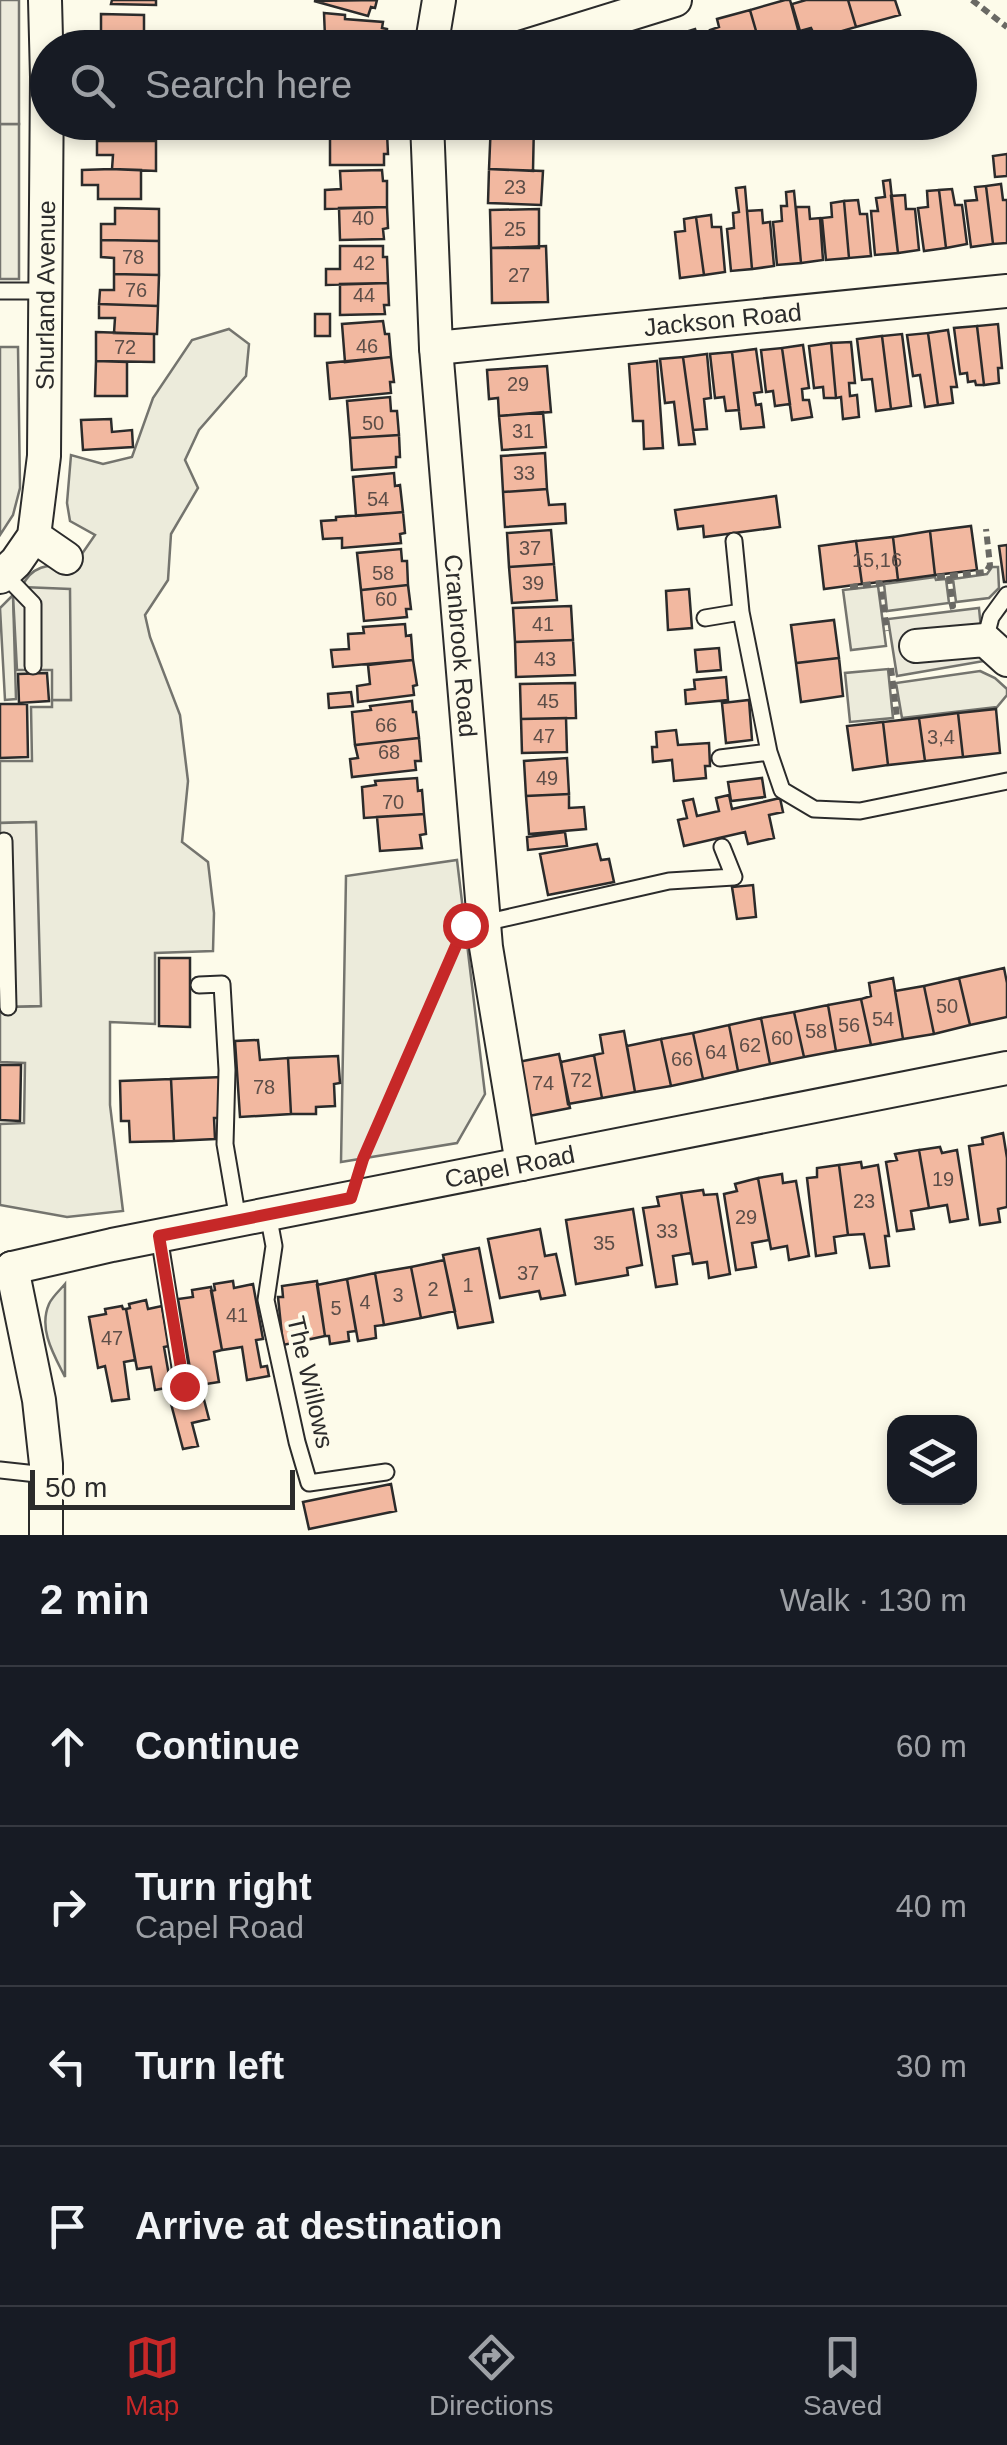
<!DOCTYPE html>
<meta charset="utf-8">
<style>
body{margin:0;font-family:Helvetica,sans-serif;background:#242831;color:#f1f3f6}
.controls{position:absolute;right:30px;bottom:30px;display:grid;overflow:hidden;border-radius:20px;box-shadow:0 5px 15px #0003}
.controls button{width:90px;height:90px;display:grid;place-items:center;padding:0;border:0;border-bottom:2px solid #363941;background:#171b24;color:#f1f3f6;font:50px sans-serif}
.scale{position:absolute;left:30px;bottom:25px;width:265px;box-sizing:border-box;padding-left:10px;border:5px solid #2b2b2b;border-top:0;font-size:28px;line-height:35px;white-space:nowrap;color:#2b2b2b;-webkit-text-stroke:8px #fdfbea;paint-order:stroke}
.stop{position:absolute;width:30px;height:30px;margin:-22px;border:8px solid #c62828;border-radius:50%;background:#fff}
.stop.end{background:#c62828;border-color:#fff;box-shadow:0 2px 10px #0008}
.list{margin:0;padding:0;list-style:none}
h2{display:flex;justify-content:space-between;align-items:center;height:130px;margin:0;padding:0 40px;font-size:42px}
h2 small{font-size:32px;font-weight:400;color:#9ea1a6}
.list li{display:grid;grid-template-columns:65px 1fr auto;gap:30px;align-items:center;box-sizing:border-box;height:160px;padding:0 40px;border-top:2px solid #363941}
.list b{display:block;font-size:38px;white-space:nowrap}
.list p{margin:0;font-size:32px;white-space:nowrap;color:#9ea1a6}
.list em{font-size:32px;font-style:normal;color:#9ea1a6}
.icon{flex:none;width:55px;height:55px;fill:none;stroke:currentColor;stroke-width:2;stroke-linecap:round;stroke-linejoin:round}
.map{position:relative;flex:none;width:1007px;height:1535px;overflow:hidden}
.search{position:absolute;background:#171b24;box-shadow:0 5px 15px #0003;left:30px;right:30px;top:30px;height:110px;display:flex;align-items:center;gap:25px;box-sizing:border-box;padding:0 35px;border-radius:55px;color:#9ea1a6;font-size:38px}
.sheet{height:770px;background:#171b24}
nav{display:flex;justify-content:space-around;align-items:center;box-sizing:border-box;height:140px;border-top:2px solid #363941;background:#171b24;font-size:28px;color:#9ea1a6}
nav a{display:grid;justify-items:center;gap:5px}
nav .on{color:#c62828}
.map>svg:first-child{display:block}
.green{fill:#ecebdb;stroke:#74746e;stroke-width:2.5}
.parking{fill:#eceadb;stroke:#74746e;stroke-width:2.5}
.building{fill:#f2b8a0;stroke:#2b2b2b;stroke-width:2.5}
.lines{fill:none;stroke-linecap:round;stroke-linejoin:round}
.lane-casing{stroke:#2b2b2b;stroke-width:19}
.street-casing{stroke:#2b2b2b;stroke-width:36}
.path{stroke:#6a6964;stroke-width:6;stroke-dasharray:8 5;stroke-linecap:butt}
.lane{stroke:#fdfbea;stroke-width:15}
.street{stroke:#fdfbea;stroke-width:32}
.route{stroke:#c62828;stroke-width:12}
.labels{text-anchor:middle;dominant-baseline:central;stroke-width:8;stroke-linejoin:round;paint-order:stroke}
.number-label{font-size:20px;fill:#5d4e48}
.street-label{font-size:25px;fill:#2b2b2b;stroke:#fdfbea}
</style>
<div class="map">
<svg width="1007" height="1535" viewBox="0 0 1007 1535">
<rect width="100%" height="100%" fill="#fdfbea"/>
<path class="green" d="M0 124H19V279H0Z
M229 329 249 344 246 376 199 430 185 460 198 488 171 534 168 580 145 615 150 637 180 715 188 781 182 842 208 862 214 913 213 951 155 953V1024L110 1022V1105L123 1211 67 1217 0 1205V1124L24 1123 25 1063 0 1062V1007L40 1006 35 822 0 823V761H32L31 707H52V700H70L22 587C32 563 52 565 75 564L95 535 70 521 67 503 71 455 103 464 132 457 153 398 192 340Z
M0 347H18L20 488 13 515 0 535Z
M992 567H998L999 588 989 598 956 602 953 579 987 574Z
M935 577 936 580 946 579 949 603 887 611 884 584Z
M878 586 886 646 851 650 843 590Z
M13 595 16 699 5 700 0 608Z
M888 669 893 718 850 722 845 673Z
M980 671 995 678 1007 689V695L997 707 902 718 896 683Z
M457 860 485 1094 457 1143 341 1162 346 876Z
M65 1284V1377C54 1355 38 1329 49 1304 52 1297 60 1290 65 1284Z"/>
<path class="parking" d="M0 0H19V124H0Z
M22 587 70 589 71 700H52V670H17L13 595Z
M979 608 984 661 897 676 888 619Z
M36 822 41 1006 0 1007V823Z"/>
<path class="building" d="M112 0H156V5L111 4Z
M377 0 375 8 371 7 368 16 314 1Z
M785 0H790L803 48H761L750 10Z
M806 0H848L856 27 835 33 839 48H818L817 44 810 46 806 32 812 30 811 28 800 31 792 4Z
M848 0H895L900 15 856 27Z
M750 10 761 48H715L710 30 719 27 717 19Z
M324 13 345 15V19L383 22 382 28 387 29 386 48H341V36L325 37Z
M101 14 144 15V47L84 46V34H101Z
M695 29 701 48H658L656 41Z
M113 122H156V141H97V126H113Z
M330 122H387V133H330Z
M491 122H534L533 171 489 169Z
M330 133H387L388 154H384V165H330Z
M97 141H156V171L112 169 113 155H97Z
M1007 154V176L995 177 993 156Z
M112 169 141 170V199H98V185H82V170Z
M489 169 543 171 541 205 488 203Z
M382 170 383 181H387V207L325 209V190L341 189 340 171Z
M890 180 898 253 875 255 871 211H878L876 198 885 197 883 181Z
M1001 184 1003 200H1007V243L993 244 986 186Z
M986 186 993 244 971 247 965 201 977 200 975 187Z
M745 187 752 269 731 271 727 229 734 228 733 213 739 212 736 188Z
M952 189 955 205H962L967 244 946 248 939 190Z
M939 190 946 248 924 251 918 208 928 207 927 191Z
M794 191 801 263 777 265 773 222 782 221 781 206H787L786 192Z
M905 195 906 209H915L919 250 898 253 891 196Z
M858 200 860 214H867L871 256 849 258 844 201Z
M844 201 849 258 826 260 822 218 832 217 831 203Z
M387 207 388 228 383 229 384 239 340 240 339 208Z
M796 207H809L810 219 820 218 823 260 801 263Z
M115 208 159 209V241L101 240V224H115Z
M539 209V248H491L490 210Z
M762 210 763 223 770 222 774 266 752 269 747 211Z
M711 215 712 227H721L725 272 704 275 696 217Z
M696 217 704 275 680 278 675 232 685 231 684 219Z
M101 240 159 241V275L114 274V258L101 257Z
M340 246H383V257H387L388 283 326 285V269H340Z
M546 246 548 302 492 303 491 248Z
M114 274 159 275 158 306 99 304 100 290H114Z
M388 283 389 305H384L385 314 340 315V284Z
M99 304 158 306 157 334 114 333 115 318H99Z
M315 314H330V336H315Z
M383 321 385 334H389L391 357 345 362 342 324Z
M998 324 1002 368H998L999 383 984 385 977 326Z
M977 326 984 385H976L975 381 968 382 967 373 960 374 954 328Z
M948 330 957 387H951L953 403 938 405 928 333Z
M96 332 154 334V362L96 361Z
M928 333 938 405 925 407 920 375 913 376 907 335Z
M902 334 911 406 891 409 882 336Z
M882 336 891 409 876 411 872 379 862 380 857 339Z
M851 342 855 383H849L850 396 857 395 859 417 843 419 841 397 836 398 831 343Z
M831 343 836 398H824L823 387 814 388 809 346Z
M803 345 809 388 802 389 803 400H809L812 417 792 420 782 348Z
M782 348 790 404 775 406 773 391 766 392 761 350Z
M756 349 762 392 754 393 756 405 761 404 764 427 741 429 732 352Z
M732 352 739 410 726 411 724 397 715 398 710 354Z
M707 354 711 398 704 399 707 429 693 430 683 357Z
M391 357 394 382H390L391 393 330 399 327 363Z
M683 357 695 444 679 445 674 402 665 403 660 359Z
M96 361 127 362V396H95Z
M657 361 663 448 644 449 643 421H633L629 364Z
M547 366 551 412 499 416 498 398 489 399 487 370Z
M390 397 391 411H397L399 435 350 438 347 401Z
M543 412 546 447 502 450 499 416Z
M111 419 112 432 132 430 133 447 83 450 81 420Z
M399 435 400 457H396V467L352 470 350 438Z
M545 453 547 489 503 492 501 456Z
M394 473 395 486 400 485 403 512 356 516 353 477Z
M547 489 549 505 565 504 566 523 505 527 503 492Z
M776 496 780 527 704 537 703 526 678 529 675 510Z
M403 512 405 533 400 534 401 543 342 548V538L323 539 321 521 336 520V517Z
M971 526 977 570 935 575 930 531Z
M551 530 554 564 509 567 507 533Z
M930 531 935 575 898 580 893 537Z
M893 537 898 580 862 584 856 541Z
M856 541 862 584 824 589 819 546Z
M1007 545V582H1004L999 546Z
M401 549 402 561H407L408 585 361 590 357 553Z
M554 564 557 600 512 603 509 567Z
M408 585 411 609H406L407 617 364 621 361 590Z
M689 589 692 628 668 630 666 591Z
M571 606 573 640 515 642 513 608Z
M834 620 839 658 796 663 791 625Z
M405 624 406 636 411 635 413 660 333 667 331 650 349 649 348 634 364 633 363 627Z
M573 640 575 675 516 677 515 642Z
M719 648 721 670 697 672 695 650Z
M839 658 843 696 801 702 796 663Z
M413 660 417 685 413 686 414 695 358 702 357 686 370 684 368 665Z
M47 673 49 701 19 703 18 674Z
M726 677 728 700 686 704 685 690 695 689 694 680Z
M575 683 576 718 521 719 520 684Z
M351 692 353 706 329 708 328 694Z
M749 700 752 740 726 743 722 703Z
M412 701 413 712H416L419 738 355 745 352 712 371 710 370 706Z
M0 704H27L28 757 0 758Z
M996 709 1000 753 963 757 958 713Z
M958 713 963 757 925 761 919 718Z
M566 718 567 752 522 753 521 719Z
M919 718 925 761 888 765 883 722Z
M883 722 888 765 853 770 847 726Z
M676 730 678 745 709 743 710 766H705L706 778 674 781 672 760 653 762 652 747H657L656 732Z
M419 738 421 761H415L416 770 352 777 350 759 358 758 355 745Z
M567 758 569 794 526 796 524 761Z
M417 778 418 791 422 790 424 814 364 818 362 787 376 785 375 781Z
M762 778 765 797 731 801 728 782Z
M569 794V808L584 807 586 829 529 834 526 796Z
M729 795 732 809 780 798 783 812 769 815 774 838 748 844 745 832 684 846 678 820 687 818 683 801 693 799 697 816 719 811 716 798Z
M424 814 426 834 420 835 422 848 380 851 377 817Z
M565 832 567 846 528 850 527 837Z
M597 844 601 860 609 859 614 882 548 895 540 854Z
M753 885 756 917 737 919 732 887Z
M159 958H190V1027L159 1026Z
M1004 968 1007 983V1017L970 1025 959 978Z
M893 978 903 1039 871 1045 861 999 871 996 869 983Z
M959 978 970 1025 934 1034 924 986Z
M924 986 934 1034 903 1039 895 991Z
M861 999 871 1045 836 1051 828 1005Z
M828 1005 836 1051 804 1057 794 1012Z
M794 1012 804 1057 770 1064 761 1018Z
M761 1018 770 1064 738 1071 729 1025Z
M729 1025 738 1071 703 1079 693 1033Z
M624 1031 635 1092 602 1098 594 1055 603 1053 600 1035Z
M693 1033 703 1079 671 1086 661 1039Z
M661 1039 671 1086 635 1092 627 1046Z
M258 1040 260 1060 288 1058 291 1114 240 1117 235 1041Z
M559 1054 570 1108 529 1116 518 1062Z
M594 1055 602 1098 568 1104 561 1062Z
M338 1056 340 1083 334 1084 335 1106 316 1107V1114H291L288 1058Z
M0 1065H21L20 1121 0 1120Z
M222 1077 223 1118H214L215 1139 174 1141 171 1079Z
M171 1079 174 1141 130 1142 129 1121H121L120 1081Z
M1003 1133 1007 1158V1207L998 1209 1000 1222 980 1225 969 1146 983 1144 982 1138Z
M940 1147 942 1153 957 1150 968 1219 950 1222 947 1205 929 1208 919 1150Z
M919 1150 929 1208 911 1211 914 1229 897 1231 886 1162 897 1160 895 1154Z
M861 1162 862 1168 878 1165 889 1236H885L889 1266 870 1268 864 1234 848 1235 839 1165Z
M839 1165 848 1235 834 1237 836 1253 816 1256 807 1178 817 1177V1168Z
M782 1174 783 1183 796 1181 809 1256 789 1260 787 1246 771 1249 758 1178Z
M758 1178 769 1240 752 1243 756 1267 736 1270 724 1194 737 1191 735 1184Z
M703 1190 704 1195 717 1194 730 1274 709 1278 707 1262 693 1264 681 1193Z
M681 1193 691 1253 673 1256 677 1284 656 1287 643 1208 659 1206 657 1197Z
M633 1209 642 1265 627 1268 628 1275 576 1284 566 1220Z
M540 1229 545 1256 556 1254 565 1295 541 1299 539 1291 500 1298 488 1239Z
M479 1248 493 1322 458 1328 443 1255Z
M444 1260 455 1311 421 1318 411 1267Z
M411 1267 421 1318 384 1325 375 1273Z
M375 1273 384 1325 375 1326 376 1338 358 1341 347 1279Z
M347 1279 356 1331 348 1332 349 1341 330 1344 329 1336H325L317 1285Z
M233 1281 234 1288 253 1284 263 1339 256 1340 261 1367 267 1366 269 1376 247 1380 242 1347 222 1350 211 1291 215 1290 214 1284Z
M317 1281 325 1336 283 1345 278 1297H283L282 1286Z
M211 1287 222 1350 214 1352 219 1382 193 1386 178 1299 193 1297 192 1290Z
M146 1300 148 1309 162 1306 169 1346 164 1347 171 1387 155 1390 151 1367 137 1369 126 1309 130 1308 129 1304Z
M122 1306 123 1309H126L135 1360 124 1362 129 1399 112 1401 105 1366 98 1368 89 1317 106 1314 105 1309Z
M202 1392 209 1419 192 1423 198 1446 183 1449 170 1400Z
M391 1484 396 1511 309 1529 303 1502Z"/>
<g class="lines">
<g class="lane-casing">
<path id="lane" d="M0 291H46
M734 541 741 612
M4 574 33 604V666
M705 618 741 612 769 752 782 790 814 809 860 811 1007 781
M985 640 991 617 1007 595
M720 758 769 752
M4 841 8 1007
M484 923 669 881 734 877 722 847
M199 985 222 984 227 1070 225 1144 238 1220
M268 1214 274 1246 266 1300 297 1442 309 1483 386 1472
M159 1236 183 1386
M0 1470 46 1475"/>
</g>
<g class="street-casing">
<g id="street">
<path d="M431 48 439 0"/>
<path d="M520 48 675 0"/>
<path id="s1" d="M427 122 436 348 486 947 522 1164"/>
<path id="s2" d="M436 348 1007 291"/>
<path d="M34 536 66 558"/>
<path id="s3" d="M0 577 16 562 34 536 44 456 47 77 45 0"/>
<path d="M916 646 985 640 1007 660"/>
<path id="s4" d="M12 1268 112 1245 1007 1068"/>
<path d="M12 1268 39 1400 46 1464V1535"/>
</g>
</g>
<path class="path" d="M972 0 1007 27
M949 576 953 606 949 607
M937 577 986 572 990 565 986 529
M850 587 880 583 887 631
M891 668 897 717
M361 1164 452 955"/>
<use href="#lane" class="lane"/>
<use href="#street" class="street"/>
</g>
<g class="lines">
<path class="route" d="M184 1386 159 1236 351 1198 363 1159 465 925"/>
</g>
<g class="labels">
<g class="number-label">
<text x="515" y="187">23</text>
<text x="363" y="218">40</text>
<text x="515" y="229">25</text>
<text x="133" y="257">78</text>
<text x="364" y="263">42</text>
<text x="519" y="275">27</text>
<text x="136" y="290">76</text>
<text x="364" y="295">44</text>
<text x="367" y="346">46</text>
<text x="125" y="347">72</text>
<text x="518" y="384">29</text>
<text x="373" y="423">50</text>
<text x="523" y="431">31</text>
<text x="524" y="473">33</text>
<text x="378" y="499">54</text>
<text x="530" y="548">37</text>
<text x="877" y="560">15,16</text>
<text x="383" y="573">58</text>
<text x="533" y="583">39</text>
<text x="386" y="599">60</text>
<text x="543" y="624">41</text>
<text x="545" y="659">43</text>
<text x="548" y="701">45</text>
<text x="386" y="725">66</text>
<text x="544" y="736">47</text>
<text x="941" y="737">3,4</text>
<text x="389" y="752">68</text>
<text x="547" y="778">49</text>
<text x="393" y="802">70</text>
<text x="947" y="1006">50</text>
<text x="883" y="1019">54</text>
<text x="849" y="1025">56</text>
<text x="816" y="1031">58</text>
<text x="782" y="1038">60</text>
<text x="750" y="1045">62</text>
<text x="716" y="1052">64</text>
<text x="682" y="1059">66</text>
<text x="581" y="1080">72</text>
<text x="543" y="1083">74</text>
<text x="264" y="1087">78</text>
<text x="943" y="1179">19</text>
<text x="864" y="1201">23</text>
<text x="746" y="1217">29</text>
<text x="667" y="1231">33</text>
<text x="604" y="1243">35</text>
<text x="528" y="1273">37</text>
<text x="468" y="1285">1</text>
<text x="433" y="1289">2</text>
<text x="398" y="1295">3</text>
<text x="365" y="1302">4</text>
<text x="336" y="1308">5</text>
<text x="237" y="1315">41</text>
<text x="112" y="1338">47</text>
</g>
<g class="street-label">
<text stroke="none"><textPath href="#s3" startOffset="295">Shurland Avenue</textPath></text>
<text stroke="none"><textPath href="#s2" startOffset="288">Jackson Road</textPath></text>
<text stroke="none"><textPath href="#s1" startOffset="525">Cranbrook Road</textPath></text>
<text stroke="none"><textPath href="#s4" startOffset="508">Capel Road</textPath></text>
<text transform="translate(311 1382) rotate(77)">The Willows</text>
</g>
</g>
</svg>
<div class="controls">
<button><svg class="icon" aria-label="layers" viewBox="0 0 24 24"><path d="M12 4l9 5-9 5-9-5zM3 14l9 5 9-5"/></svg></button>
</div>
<div class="scale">50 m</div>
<div class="stop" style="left:465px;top:925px"></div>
<div class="stop end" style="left:184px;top:1386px"></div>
<div class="search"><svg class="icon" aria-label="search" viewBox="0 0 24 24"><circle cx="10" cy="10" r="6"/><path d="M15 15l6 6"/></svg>Search here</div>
</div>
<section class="sheet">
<h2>2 min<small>Walk · 130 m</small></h2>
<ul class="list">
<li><svg class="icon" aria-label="ahead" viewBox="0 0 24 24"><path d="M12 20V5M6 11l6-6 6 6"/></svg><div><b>Continue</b></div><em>60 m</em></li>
<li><svg class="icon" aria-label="right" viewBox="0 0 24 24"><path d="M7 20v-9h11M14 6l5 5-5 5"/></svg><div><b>Turn right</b><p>Capel Road</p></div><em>40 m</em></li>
<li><svg class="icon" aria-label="left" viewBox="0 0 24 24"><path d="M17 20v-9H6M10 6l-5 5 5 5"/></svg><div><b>Turn left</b></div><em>30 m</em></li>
<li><svg class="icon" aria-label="arrive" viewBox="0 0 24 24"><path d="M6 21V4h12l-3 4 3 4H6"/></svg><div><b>Arrive at destination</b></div></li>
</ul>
</section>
<nav>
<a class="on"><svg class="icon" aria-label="map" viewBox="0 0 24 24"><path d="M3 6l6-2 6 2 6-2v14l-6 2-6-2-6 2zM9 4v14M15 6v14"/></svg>Map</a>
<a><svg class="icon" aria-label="directions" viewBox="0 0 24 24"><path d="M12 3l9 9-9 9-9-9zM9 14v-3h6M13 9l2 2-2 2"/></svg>Directions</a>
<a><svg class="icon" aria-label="saved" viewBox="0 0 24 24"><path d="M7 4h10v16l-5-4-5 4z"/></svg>Saved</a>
</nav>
